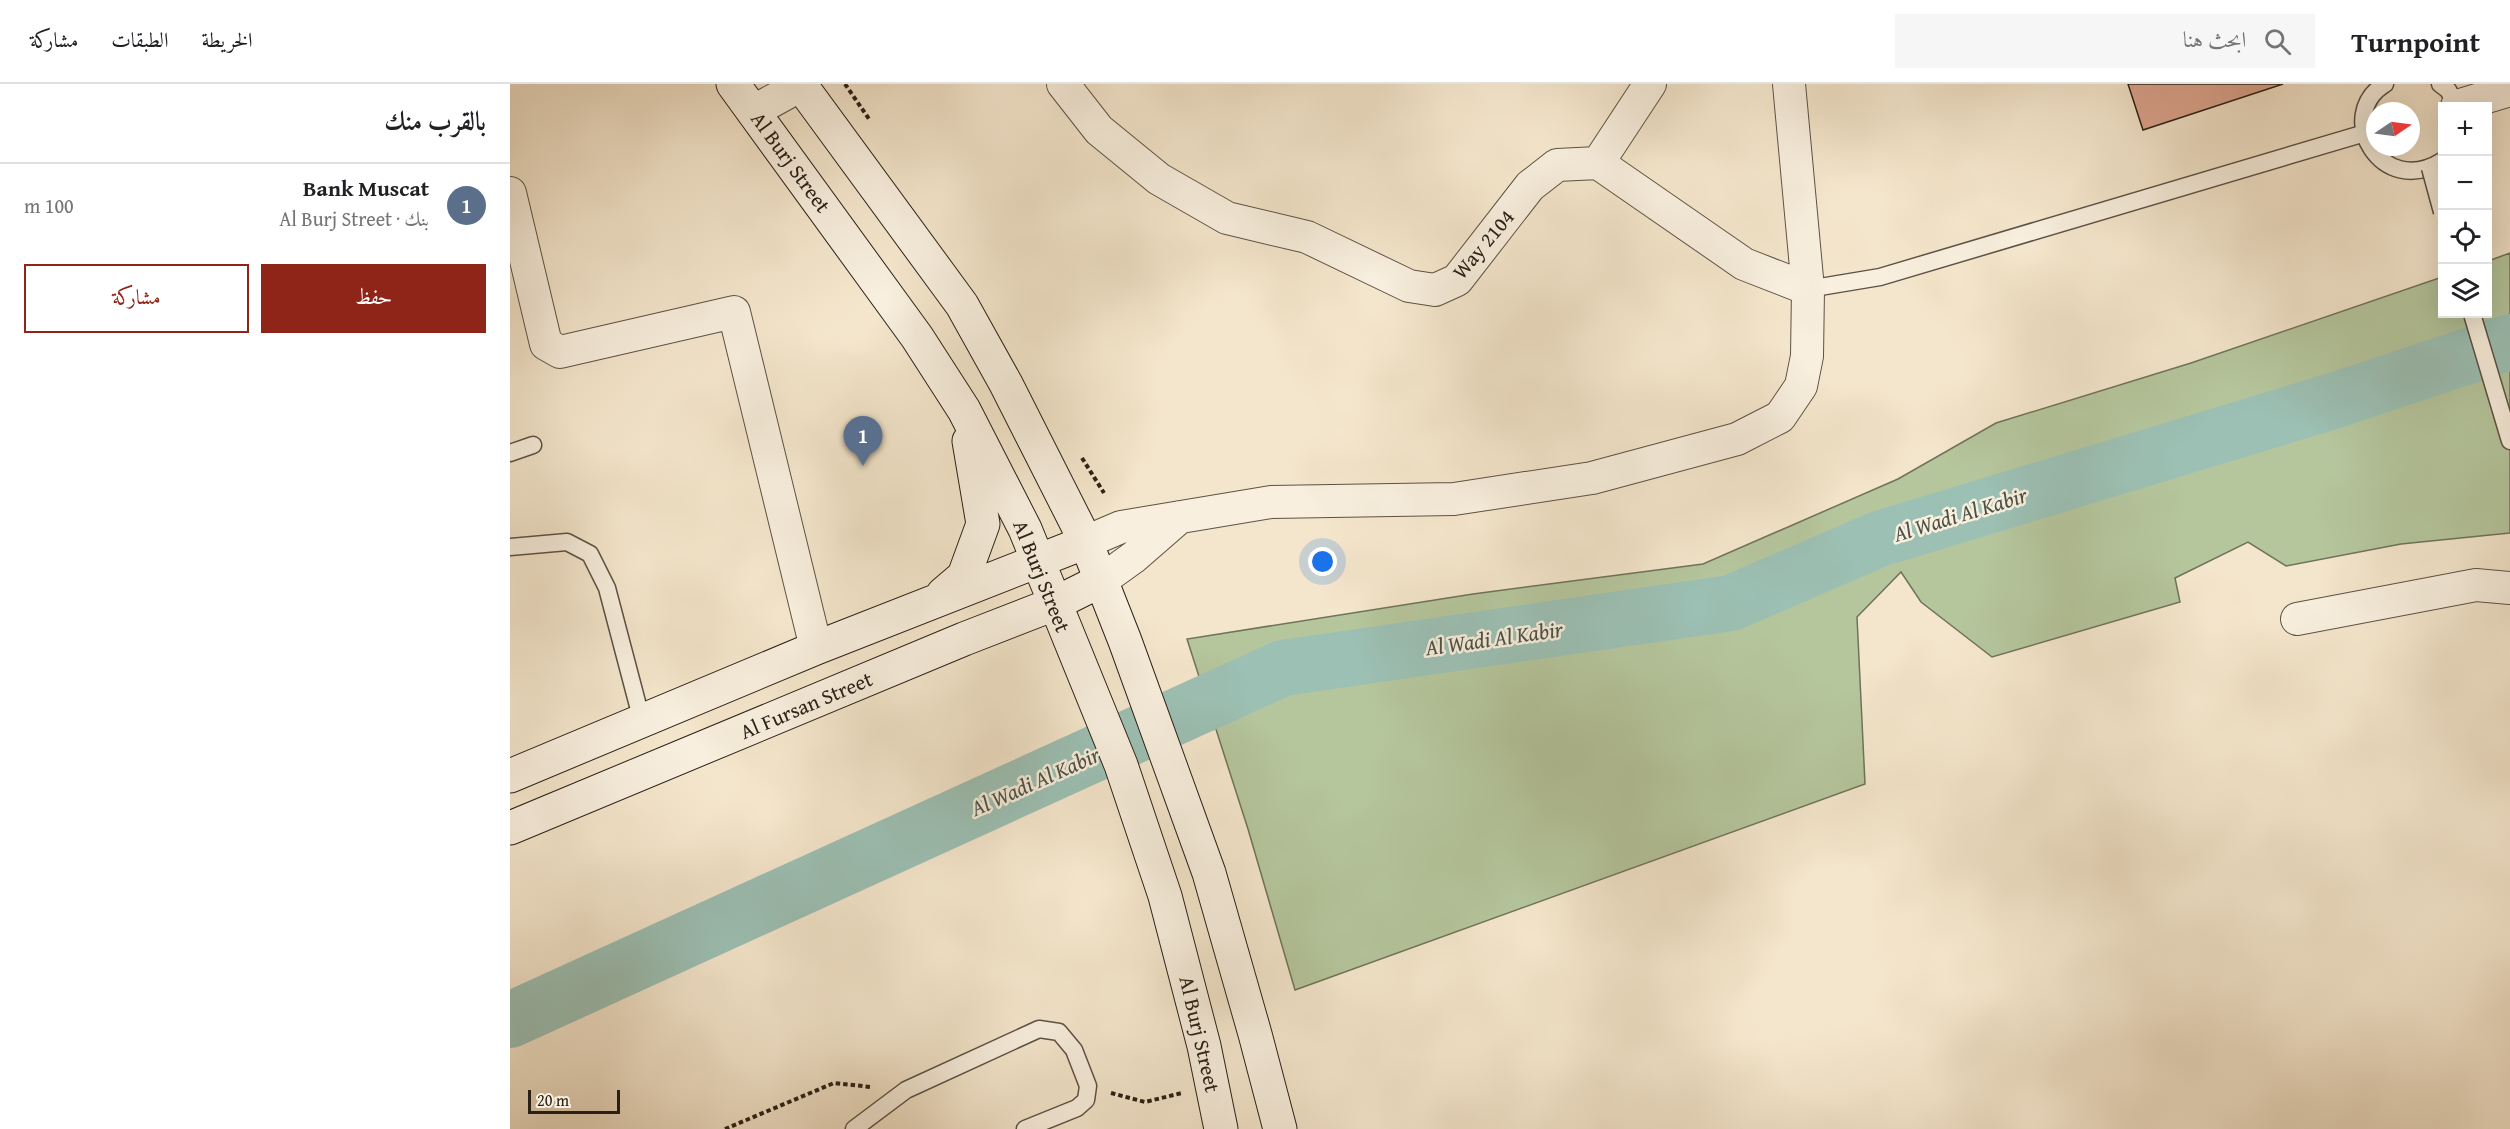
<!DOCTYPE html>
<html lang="ar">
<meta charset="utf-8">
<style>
body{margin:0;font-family:"Gentium Book Plus",Amiri,serif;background:#f6f6f6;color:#202124;direction:rtl}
.controls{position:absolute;right:18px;top:18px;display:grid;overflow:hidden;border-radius:0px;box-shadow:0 6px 24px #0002}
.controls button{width:54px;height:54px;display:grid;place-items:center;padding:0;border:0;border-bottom:2px solid #e0e0e0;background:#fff;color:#202124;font:30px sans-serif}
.compass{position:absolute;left:1856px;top:18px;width:54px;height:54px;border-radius:50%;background:#fff;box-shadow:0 6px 24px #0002;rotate:77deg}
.scale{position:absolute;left:18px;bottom:15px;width:92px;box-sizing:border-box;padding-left:6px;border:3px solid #292017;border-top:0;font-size:16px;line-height:21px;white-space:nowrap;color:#292017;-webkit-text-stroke:4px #f8efde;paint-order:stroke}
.you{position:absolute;left:813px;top:478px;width:21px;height:21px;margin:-15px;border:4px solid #fff;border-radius:50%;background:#1a73e8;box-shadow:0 0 0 9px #1a73e833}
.badge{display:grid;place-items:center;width:39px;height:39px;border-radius:50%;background:#8f2418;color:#fff;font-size:20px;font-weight:700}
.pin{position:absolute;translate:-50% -50px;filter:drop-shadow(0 2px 3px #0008)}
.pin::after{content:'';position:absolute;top:32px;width:21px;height:18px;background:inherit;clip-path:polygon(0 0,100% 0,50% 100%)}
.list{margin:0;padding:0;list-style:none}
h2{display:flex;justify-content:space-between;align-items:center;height:78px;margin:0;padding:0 24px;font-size:26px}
h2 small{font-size:20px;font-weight:400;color:#757577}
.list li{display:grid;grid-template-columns:39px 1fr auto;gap:18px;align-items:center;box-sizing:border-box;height:84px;padding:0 24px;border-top:2px solid #e0e0e0}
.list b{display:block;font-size:22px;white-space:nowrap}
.list p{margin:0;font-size:20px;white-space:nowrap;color:#757577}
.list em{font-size:20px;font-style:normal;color:#757577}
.actions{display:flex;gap:12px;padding:18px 24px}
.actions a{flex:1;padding:14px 0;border:2px solid #8f2418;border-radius:0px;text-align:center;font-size:21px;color:#8f2418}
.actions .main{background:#8f2418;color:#fff}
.icon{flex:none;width:33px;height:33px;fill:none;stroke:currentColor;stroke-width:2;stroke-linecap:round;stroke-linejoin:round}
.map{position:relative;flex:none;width:2000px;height:1045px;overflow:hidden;direction:ltr}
header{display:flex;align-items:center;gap:36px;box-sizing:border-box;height:84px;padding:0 30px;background:#fff;border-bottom:2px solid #e0e0e0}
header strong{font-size:28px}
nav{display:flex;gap:33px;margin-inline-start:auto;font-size:21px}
.search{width:420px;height:54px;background:#f6f6f6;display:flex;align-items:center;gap:15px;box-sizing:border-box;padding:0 21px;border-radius:0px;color:#757577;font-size:22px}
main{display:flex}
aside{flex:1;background:#fff}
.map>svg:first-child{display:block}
.green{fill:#b5c69d;stroke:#6f735a;stroke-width:1.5}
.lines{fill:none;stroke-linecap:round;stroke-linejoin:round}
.river{stroke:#9cc0b4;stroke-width:56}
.building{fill:#dda590;stroke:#292017;stroke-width:1.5}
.lane-casing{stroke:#5c5244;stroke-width:19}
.street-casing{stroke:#5c5244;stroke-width:34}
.secondary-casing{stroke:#292017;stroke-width:35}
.path{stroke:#292017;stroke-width:4;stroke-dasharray:4.5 3;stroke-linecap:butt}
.lane{stroke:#f8efde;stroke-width:16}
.street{stroke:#f8efde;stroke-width:32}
.secondary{stroke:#f8efde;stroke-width:33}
.lane-bridge-casing{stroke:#5c5244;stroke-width:19;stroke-linecap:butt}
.lane-bridge{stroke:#f8efde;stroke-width:16}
.labels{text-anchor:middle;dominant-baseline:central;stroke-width:5;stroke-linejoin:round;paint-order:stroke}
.street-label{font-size:21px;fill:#292017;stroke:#f8efde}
.water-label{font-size:22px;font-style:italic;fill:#4c5046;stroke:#f8efde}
</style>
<header>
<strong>Turnpoint</strong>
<div class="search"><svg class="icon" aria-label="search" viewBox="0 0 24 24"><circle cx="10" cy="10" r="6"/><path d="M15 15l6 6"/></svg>ابحث هنا</div>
<nav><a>الخريطة</a><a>الطبقات</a><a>مشاركة</a></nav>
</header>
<main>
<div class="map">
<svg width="2000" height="1045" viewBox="0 0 2000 1045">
<rect width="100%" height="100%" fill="#f4e6cc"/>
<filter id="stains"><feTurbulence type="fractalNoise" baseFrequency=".00333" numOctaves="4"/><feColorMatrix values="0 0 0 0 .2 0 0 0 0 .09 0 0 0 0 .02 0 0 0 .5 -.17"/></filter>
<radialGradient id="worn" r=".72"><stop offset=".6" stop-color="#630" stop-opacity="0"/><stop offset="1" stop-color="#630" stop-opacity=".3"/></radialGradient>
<path class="green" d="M2000 169V449L1891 460 1776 482 1738 458 1665 494 1670 518 1482 573 1411 518 1391 488 1347 533 1355 700 785 906 738 745 677 555 963 510 1193 480 1388 395 1486 339 1681 279 1932 193V230H1978V177Z"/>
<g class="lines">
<path class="river" d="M0 936 773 584 1221 519 1369 455 1823 317 2000 258"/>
</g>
<path class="building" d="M1618 0H1773L1633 46Z"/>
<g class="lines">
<g class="lane-casing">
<path id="lane" d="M1875 0C1824 31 1871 115 1932 77
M1930 0 1938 6 1947 22
M1298 205 1370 193 1855 49
M1962 230 2000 357
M0 369 23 361
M0 463 57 458 80 470 97 504 132 637
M344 1045 396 1006 529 945 549 948 564 966 578 1002 576 1016 567 1024 515 1045"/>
</g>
<g class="street-casing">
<path id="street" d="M553 0 589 46 649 95 717 134 797 153 899 202 925 206 947 196 1020 102 1047 81 1088 79 1234 180 1298 205
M1947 22 2000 6
M244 27 293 0
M1088 79 1140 0
M0 109 36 260 50 268 224 228 306 564
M576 458 611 443 761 418 944 415 1082 394 1227 355 1270 333 1291 302 1297 272 1298 205 1279 0
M592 496 624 473 670 433
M1787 535 1966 501 2000 504"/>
</g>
<g class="secondary-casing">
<path id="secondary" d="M223 0 407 253 454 326 515 445 611 681 655 812 694 962 711 1045
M290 0 452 221 496 300 576 458 615 557 699 789 745 950 770 1045
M433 510 454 492 473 440 459 357
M0 692 306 564 576 458
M0 744 454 555 544 520 592 496"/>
</g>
<path class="path" d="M335 0 359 35
M572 374 594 409
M601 1009 635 1018 672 1009
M215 1045 324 999 361 1003"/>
<use href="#lane" class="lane"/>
<use href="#street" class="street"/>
<use href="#secondary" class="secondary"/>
<g class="lane-bridge-casing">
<path id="lane-bridge" d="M1920 84 1932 128"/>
</g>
<use href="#lane-bridge" class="lane-bridge"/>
</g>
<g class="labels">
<g class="street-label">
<text transform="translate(281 78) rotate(54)">Al Burj Street</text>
<text transform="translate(973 160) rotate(-50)">Way 2104</text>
<text transform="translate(532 492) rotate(68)">Al Burj Street</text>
<text transform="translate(296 621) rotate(-23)">Al Fursan Street</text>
<text transform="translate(690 950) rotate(77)">Al Burj Street</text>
</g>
<g class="water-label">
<text transform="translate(1450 430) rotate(-17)">Al Wadi Al Kabir</text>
<text transform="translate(984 554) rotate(-8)">Al Wadi Al Kabir</text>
<text transform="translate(525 697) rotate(-24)">Al Wadi Al Kabir</text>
</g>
</g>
<rect width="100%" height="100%" filter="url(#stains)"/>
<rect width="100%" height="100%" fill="url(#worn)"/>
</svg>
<div class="controls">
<button>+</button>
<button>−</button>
<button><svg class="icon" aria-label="locate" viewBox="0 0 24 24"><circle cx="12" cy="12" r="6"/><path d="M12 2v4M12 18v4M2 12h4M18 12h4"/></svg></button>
<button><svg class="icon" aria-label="layers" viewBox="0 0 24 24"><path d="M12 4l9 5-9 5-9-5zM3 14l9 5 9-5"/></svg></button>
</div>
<svg class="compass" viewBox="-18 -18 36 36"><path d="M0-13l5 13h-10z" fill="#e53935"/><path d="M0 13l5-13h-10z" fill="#757577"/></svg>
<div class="scale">20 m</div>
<div class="you"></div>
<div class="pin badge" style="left:353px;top:382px;background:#5c6f8a">1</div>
</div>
<aside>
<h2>بالقرب منك<small></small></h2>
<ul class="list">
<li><span class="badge" style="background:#5c6f8a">1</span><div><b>Bank Muscat</b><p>بنك · Al Burj Street</p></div><em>100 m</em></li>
</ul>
<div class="actions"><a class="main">حفظ</a><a>مشاركة</a></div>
</aside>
</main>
